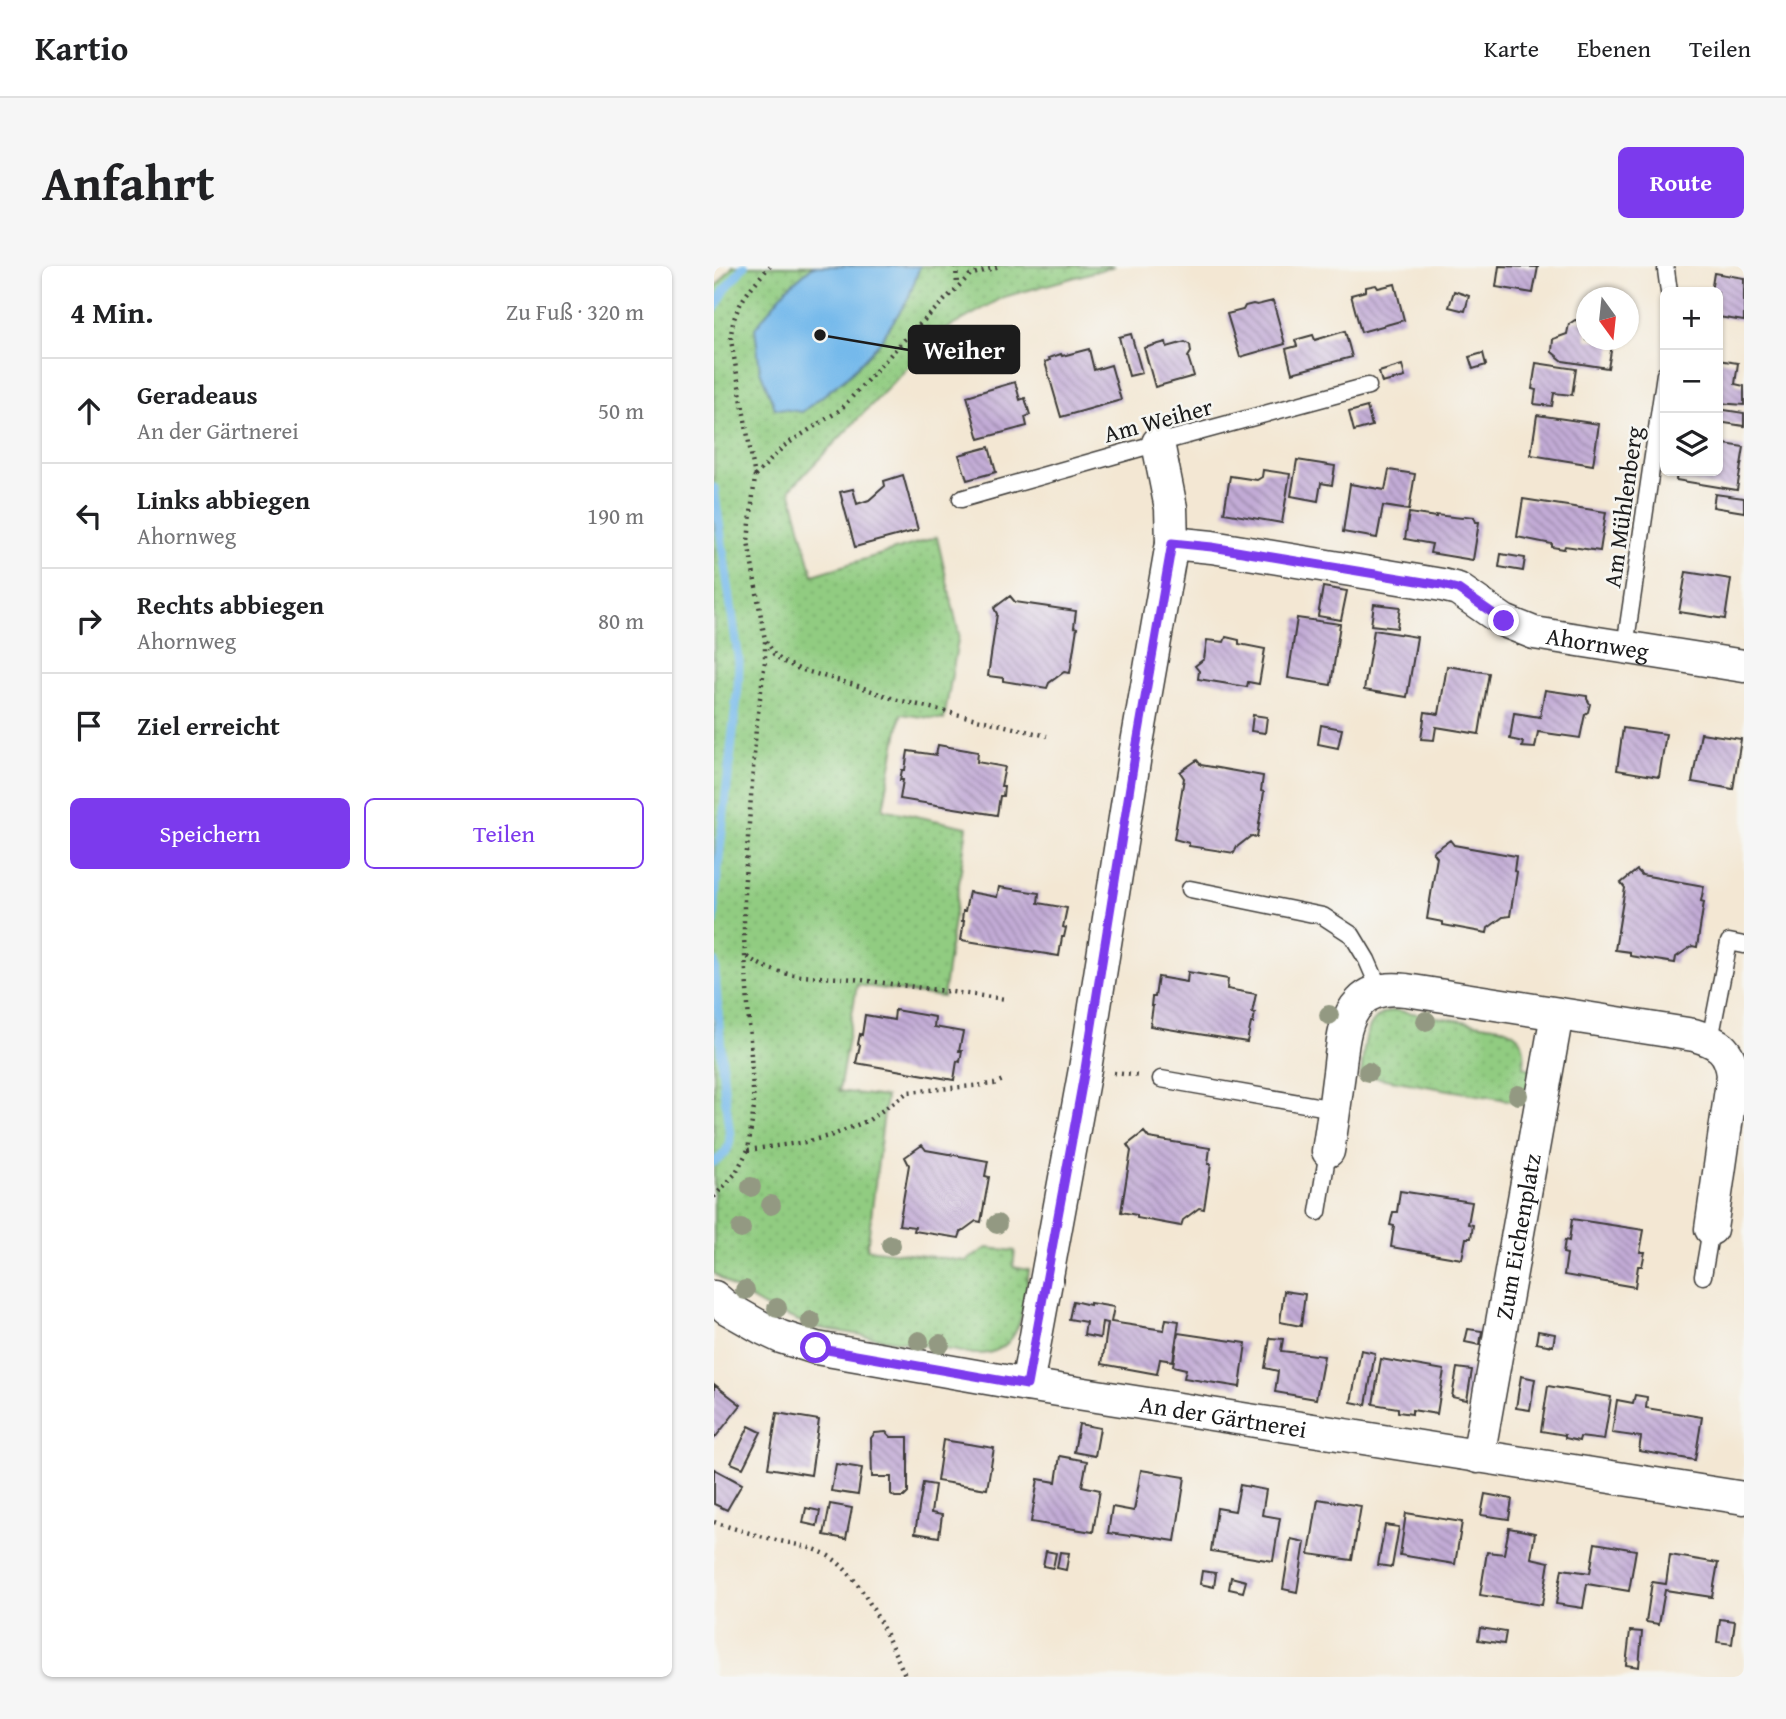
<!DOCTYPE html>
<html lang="de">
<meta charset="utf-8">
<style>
body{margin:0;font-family:"Gentium Book Plus",serif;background:#f6f6f6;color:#202124}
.controls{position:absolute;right:21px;top:21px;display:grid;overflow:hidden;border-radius:10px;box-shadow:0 2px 5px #0004}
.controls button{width:63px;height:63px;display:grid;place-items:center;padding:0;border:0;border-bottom:2px solid #e0e0e0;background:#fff;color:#202124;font:35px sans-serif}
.compass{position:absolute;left:862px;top:21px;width:63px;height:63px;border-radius:50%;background:#fff;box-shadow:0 2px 5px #0004;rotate:165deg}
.stop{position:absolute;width:21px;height:21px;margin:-16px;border:5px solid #7c3aed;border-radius:50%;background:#fff}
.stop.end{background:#7c3aed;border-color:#fff;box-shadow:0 2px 7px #0008}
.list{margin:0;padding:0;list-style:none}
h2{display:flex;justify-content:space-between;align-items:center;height:91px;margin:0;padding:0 28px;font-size:30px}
h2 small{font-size:23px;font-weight:400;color:#757577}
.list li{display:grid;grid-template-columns:46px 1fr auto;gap:21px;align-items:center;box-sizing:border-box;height:105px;padding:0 28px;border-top:2px solid #e0e0e0}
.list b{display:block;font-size:26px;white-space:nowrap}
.list p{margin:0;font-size:23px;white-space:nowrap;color:#757577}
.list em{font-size:23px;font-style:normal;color:#757577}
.actions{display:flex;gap:14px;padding:21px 28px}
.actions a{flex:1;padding:16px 0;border:2px solid #7c3aed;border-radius:10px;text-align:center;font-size:24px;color:#7c3aed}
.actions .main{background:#7c3aed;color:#fff}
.icon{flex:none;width:38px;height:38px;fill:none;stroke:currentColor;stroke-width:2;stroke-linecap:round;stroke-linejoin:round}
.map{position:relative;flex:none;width:1030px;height:1411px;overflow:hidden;border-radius:10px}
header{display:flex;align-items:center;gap:42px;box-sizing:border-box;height:98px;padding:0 35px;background:#fff;border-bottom:2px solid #e0e0e0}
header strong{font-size:33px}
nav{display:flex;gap:38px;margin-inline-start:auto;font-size:24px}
.intro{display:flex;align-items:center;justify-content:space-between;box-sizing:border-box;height:168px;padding:0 42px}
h1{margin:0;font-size:49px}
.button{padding:18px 32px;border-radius:10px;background:#7c3aed;color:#fff;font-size:24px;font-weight:700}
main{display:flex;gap:42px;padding:0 42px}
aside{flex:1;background:#fff;border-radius:10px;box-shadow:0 2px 5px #0004}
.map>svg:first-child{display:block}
.park{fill:url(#park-dots);stroke:#56744e;stroke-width:2}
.water{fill:#75b9eb;stroke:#486a84;stroke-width:2}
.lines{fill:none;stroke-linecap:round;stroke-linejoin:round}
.stream{stroke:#75b9eb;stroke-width:9}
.building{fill:url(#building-back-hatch)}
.lane-casing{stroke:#3c3a37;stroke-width:19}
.street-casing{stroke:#3c3a37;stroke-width:35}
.path{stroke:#3c3a37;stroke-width:4.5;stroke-dasharray:2 5;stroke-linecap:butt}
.lane{stroke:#fff;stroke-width:16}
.street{stroke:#fff;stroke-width:32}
.tree{fill:#939982}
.route{stroke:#7c3aed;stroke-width:9}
.labels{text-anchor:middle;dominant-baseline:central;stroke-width:5;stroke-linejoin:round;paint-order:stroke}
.street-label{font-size:24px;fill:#1c1c1c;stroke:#f6f6f2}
.leader{fill:none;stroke:#1c1c1c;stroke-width:2.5}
.callout-dot{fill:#1c1c1c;stroke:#f6f6f2;stroke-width:2.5}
.callout{fill:#1c1c1c;stroke:#1c1c1c;stroke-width:2.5}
.callout-label{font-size:26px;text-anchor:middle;font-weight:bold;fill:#fff}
</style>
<header>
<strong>Kartio</strong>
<nav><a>Karte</a><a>Ebenen</a><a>Teilen</a></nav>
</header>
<div class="intro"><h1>Anfahrt</h1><a class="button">Route</a></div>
<main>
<aside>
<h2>4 Min.<small>Zu Fuß · 320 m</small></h2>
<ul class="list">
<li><svg class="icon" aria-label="ahead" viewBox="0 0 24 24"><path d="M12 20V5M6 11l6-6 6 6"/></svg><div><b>Geradeaus</b><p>An der Gärtnerei</p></div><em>50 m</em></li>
<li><svg class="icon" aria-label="left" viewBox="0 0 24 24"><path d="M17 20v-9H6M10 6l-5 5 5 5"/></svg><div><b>Links abbiegen</b><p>Ahornweg</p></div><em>190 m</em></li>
<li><svg class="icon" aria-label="right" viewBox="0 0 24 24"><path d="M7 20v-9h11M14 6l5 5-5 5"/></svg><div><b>Rechts abbiegen</b><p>Ahornweg</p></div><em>80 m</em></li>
<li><svg class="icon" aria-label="arrive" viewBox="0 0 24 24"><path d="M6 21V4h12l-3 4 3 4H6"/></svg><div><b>Ziel erreicht</b></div></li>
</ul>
<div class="actions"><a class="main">Speichern</a><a>Teilen</a></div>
</aside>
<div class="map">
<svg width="1030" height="1411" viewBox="0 0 1030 1411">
<defs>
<pattern id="park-dots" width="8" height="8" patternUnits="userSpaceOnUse" patternTransform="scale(1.75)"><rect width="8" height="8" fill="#91cc81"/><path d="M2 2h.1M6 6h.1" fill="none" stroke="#7caf6f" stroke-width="1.8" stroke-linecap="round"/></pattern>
<pattern id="building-back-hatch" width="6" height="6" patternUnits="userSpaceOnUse" patternTransform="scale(1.75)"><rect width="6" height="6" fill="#c2abd6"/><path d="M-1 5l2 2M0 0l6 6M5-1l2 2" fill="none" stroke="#9d8aad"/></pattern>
</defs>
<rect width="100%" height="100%" fill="#f6f6f2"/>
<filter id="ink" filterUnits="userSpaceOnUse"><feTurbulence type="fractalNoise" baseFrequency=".0143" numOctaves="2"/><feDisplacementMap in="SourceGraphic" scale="14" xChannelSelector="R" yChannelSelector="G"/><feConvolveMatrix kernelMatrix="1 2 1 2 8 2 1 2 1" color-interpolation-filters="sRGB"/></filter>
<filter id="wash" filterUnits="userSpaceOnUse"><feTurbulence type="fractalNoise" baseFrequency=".00686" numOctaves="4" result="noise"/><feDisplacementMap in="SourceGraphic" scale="28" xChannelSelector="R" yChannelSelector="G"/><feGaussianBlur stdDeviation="1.57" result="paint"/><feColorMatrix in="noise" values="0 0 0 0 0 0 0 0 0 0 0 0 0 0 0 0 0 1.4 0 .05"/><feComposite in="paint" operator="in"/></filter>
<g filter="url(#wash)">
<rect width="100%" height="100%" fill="#f3e7d3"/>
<path class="park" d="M19 0H99L72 23 88 146 134 110 165 77 194 33 206 0H401L290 31 229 65 76 223 99 309 223 271 245 368 230 454 187 448 169 543 253 561 229 731 143 719 125 825 172 831 153 983 252 995 273 982 301 985 299 1001 315 1004C309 1040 310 1090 260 1088L99 1061 51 1041 26 1027 0 1007V23Z
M680 744 786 761C809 768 812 779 810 801L817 803 811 837 647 809C651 782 647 751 680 744Z"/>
<path class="water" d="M99 0H206L194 33 165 77 134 110 88 146 61 142 46 105 41 62 72 23Z"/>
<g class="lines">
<path class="stream" d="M0 43 12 22 30 0
M0 222 25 396 24 421 2 618 0 656
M0 696 10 822 16 870C16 883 10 890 0 896"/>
</g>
<g id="blocks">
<path class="building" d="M785 0 824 1 819 27 782 21Z
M1000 7 1030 12V55L1004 51V26H997Z
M681 18 690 54 647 66 637 29 652 25V21L662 19 664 22Z
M740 25 755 30 751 45 735 41Z
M559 35 571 78 526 91 513 48 529 44 531 40 539 38 543 39Z
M861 54 872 56V74H899L894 102 849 95 838 86 839 73 853 68 855 58Z
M631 65 638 91 578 107 572 83 583 80 581 74 599 69 601 74Z
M417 68 428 107 415 110 405 71Z
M452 76 453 81 471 76 476 79 477 86 474 91 480 110 441 121 430 82Z
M375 83 380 104 397 99 407 134 347 151 331 96 336 94 335 92 347 88 348 90Z
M769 87 772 99 759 103 755 91Z
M1004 94 1024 97 1021 118 1030 120V139L1004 137Z
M822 97 862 103 858 129 840 127 838 140 820 138 822 124 818 123Z
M688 99 691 111 668 117 665 106Z
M301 116 306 134 311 132 316 149 311 151 313 160 265 173 253 130Z
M653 141 658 160 640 165 635 146Z
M1004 143 1030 147V160L1004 156Z
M823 149 885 158 879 199 817 189Z
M1004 177 1030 181 1023 224 962 214 963 205H1004Z
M275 181 282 206 253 214 245 189Z
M583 194 621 200 618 219 607 217 604 235 577 230Z
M549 204 576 208 568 257 510 247 516 210 543 214 548 211Z
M675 204 701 208 695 244 669 240 663 272 629 266 636 218 671 224Z
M189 209 204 264 141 281 126 226 139 223 143 238 155 234 171 220 170 215Z
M1001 228 1030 232V246L999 241Z
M809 233 892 246 886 285 851 280 850 283 838 281V278L803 271Z
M695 247 722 251V249L748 252 751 250 760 251 762 256H765L759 294 716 287 718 278 691 273Z
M787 288 811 292 809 305 785 301Z
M972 306 1017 313 1011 353 965 346Z
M609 321 633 325 627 354 604 350Z
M296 330 301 336 362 345 360 361 363 362 356 407 350 406 335 417 333 422 289 415V412L274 410 283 348 280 342Z
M660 338 686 341 683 362 657 359Z
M583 352 626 358 617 419 574 412Z
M660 364 703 371 693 431 650 424Z
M512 371 525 374V378L551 383 545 418 534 416 533 421 484 413 485 405 481 400 490 393 493 374 510 376Z
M733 400 775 407 765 468 722 461 720 474 707 473 711 446 725 448Z
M831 424 873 430V433L876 438 874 446 871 448 866 472 824 466 821 482 808 481 809 476 796 473 800 447 826 451Z
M539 449 553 451 551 467 537 465Z
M607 459 628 463 624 482 604 478Z
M909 462 952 468 945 511 903 504Z
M987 467 1027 473 1019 523 978 516Z
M224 479 264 486 263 496 291 501 287 520H290L289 530H286L283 549 186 533 189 514H186L188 504H191L194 485 222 489Z
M483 494 487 499 549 510 547 525 550 526 543 571 537 570 523 581 520 587 475 580V577L460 573 470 512 466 506Z
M736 574 740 579 802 590 800 605 803 606 796 650 789 651 774 662 773 667 729 659V656L713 653 723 591 719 586Z
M923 604 928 609 990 620 987 635 990 636 983 681 978 680 962 691 961 697 916 690V686L901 684 911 622 907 617Z
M285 621 325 627 324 637 353 642 349 661 352 662 350 671H348L345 690 247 674 250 655H248L249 645H251L255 626 283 631Z
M474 706 514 713 513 723 542 728 538 747H541L539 757H537L533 776 436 760 439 740H437L438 731H441L444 711 473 716Z
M181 744 221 751 220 761 249 766 245 785H248L246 796 243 795 240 814 142 797 146 779 144 778 146 768 148 769 151 749 180 754Z
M430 866 435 872 496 882 494 898H497L490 943 485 942 469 954 467 960 423 952V949L407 946 417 885 413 879Z
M208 879 212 884 274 895 271 910 275 911 267 956 262 955 247 966 245 972 200 965 201 961 185 959 195 899 191 891Z
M686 925 758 936 754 958 759 959 757 972H752L748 993 677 981 680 960 676 959 679 946H683Z
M858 953 930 964 926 986H931L928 1000H924L921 1021 850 1009 853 988 849 987 851 974 855 975Z
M570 1025 591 1028 587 1060 566 1056Z
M359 1035 376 1039V1037L400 1041 397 1056 450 1064 452 1053 465 1055 459 1095 446 1093 443 1108 388 1098 394 1057 388 1056 386 1072 370 1069 372 1056 355 1053Z
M754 1063 768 1065 766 1079 751 1076Z
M824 1065 841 1068 839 1080 822 1077Z
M464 1067 532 1077 526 1121 470 1112 472 1103 459 1100Z
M556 1072 569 1073 567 1085 610 1090 602 1133 561 1126 564 1105 551 1102Z
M647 1084 661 1087 652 1139 637 1136Z
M667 1093 730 1104 723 1148 698 1144V1148L684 1146V1142L659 1138Z
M743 1102 758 1104 753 1134 738 1131Z
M807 1110 821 1113 816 1144 802 1142Z
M0 1118 27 1139 0 1173Z
M834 1120 897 1131 890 1174 866 1171 865 1175 851 1172V1169L827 1165Z
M921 1129 933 1131 932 1142 988 1151 981 1194 925 1185 927 1171 898 1167 903 1134 919 1137Z
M63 1147 105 1154 97 1209 54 1202Z
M365 1158 386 1162 381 1190 360 1186Z
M35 1160 47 1166 29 1202 17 1197Z
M172 1166 177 1171H194V1227L190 1231H181L177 1228V1211H158L157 1172 161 1167Z
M229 1174 280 1182 273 1223 223 1215Z
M346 1190 373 1195 368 1220 386 1224 379 1266 317 1256 324 1213 342 1216Z
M122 1198 148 1202 144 1229 117 1225Z
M0 1203 28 1218 13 1244 0 1238Z
M427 1204 471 1211 461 1275 417 1268 416 1270 394 1267 398 1241 420 1245Z
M209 1217 221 1219 217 1247 228 1249 225 1271 201 1267Z
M526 1219 552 1224 548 1249 566 1252 559 1295 497 1285 503 1242 521 1245Z
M771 1228 798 1233 795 1253 767 1249Z
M604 1233 647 1240 638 1294 595 1288Z
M116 1238 138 1242 132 1273 110 1269Z
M92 1242 106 1245 103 1260 89 1257Z
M692 1247 748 1256 741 1298 686 1289Z
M671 1259 685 1261 678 1301 664 1299Z
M795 1262 821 1267 817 1292 835 1296 828 1339 766 1329 773 1286 790 1288Z
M577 1273 591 1276 583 1326 569 1323Z
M881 1277 922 1284 915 1325 873 1318 869 1342 842 1338 848 1303 876 1307Z
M332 1285 342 1287 339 1302 329 1300Z
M346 1286 355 1287 352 1304 343 1302Z
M956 1289 1004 1297 998 1331 951 1324 945 1358 932 1356 938 1316 952 1318Z
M488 1305 502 1307 500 1321 486 1318Z
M517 1311 532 1315 529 1326 515 1323Z
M1006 1353 1021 1355 1018 1378 1003 1376Z
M766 1362 792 1366 790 1378 764 1374Z
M916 1365 928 1366 925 1401 912 1399Z"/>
</g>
</g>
<g filter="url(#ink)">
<use href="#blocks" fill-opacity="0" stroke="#3c3a37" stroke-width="2"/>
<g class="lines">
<g class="lane-casing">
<path id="lane" d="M952 4 955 26
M247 233 444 177 654 120
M911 381 951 108
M476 623 609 650 638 669 653 694 666 724
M996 774 1015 676 1030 679
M447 813 620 843
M604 946 614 885
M989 1010 997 963"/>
</g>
<g class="street-casing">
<g id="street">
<path d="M444 177 457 242 458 277"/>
<path d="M614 885C618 862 621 838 624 814 628 789 627 755 646 736 658 723 676 722 692 724L980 769C1004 776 1016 783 1019 809L997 963"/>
<path id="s1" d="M0 1031 13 1042 50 1063 67 1071 102 1082 313 1119 1030 1232"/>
<path id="s2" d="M313 1119 371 803 422 483 458 277 498 281 728 319 744 323 790 355 820 367 1030 400"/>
<path id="s3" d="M764 1191 843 748"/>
</g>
</g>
<path class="path" d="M242 0 243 20
M41 210 70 180 126 144 189 75 256 9 286 0
M52 375 60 388 68 395 85 403 144 420 180 433 333 470
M33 691C73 717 103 708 147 714 195 720 244 727 292 733
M400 807 426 810
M34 884 91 876 119 869 155 854 194 826 280 818 289 814
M0 931 21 908 34 884 40 841 30 672V626L42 462 51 395V374L34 275 41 211 17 74C17 43 36 22 56 0
M0 1256C21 1263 41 1269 62 1274 78 1278 95 1280 109 1287 148 1305 174 1374 192 1411"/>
<use href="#lane" class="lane"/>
<use href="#street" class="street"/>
</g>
<g class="tree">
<circle cx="615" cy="749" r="10"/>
<circle cx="712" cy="755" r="10"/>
<circle cx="654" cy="806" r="10"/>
<circle cx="804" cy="829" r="10"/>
<circle cx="37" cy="921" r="10"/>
<circle cx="57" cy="939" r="10"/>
<circle cx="283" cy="958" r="10"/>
<circle cx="27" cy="963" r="10"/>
<circle cx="177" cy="979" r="10"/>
<circle cx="31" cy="1024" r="10"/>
<circle cx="63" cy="1042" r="10"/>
<circle cx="97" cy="1055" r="10"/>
<circle cx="205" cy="1075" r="10"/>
<circle cx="226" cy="1078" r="10"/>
</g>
</g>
<g class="lines" filter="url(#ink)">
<path class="route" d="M102 1082 313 1119 371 803 422 483 458 277 498 281 728 319 744 323 790 355"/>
</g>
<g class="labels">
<g class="street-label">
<text transform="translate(444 154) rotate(-15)">Am Weiher</text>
<text transform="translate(909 241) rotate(-82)">Am Mühlenberg</text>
<text stroke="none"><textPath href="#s2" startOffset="1297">Ahornweg</textPath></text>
<text stroke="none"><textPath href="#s3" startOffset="224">Zum Eichenplatz</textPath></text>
<text stroke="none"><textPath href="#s1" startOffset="528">An der Gärtnerei</textPath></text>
</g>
</g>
<path class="leader" d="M106 69L195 84"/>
<circle class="callout-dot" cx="106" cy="69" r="7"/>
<rect class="callout" x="195" y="60" width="110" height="47" rx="7"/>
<g class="callout-label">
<text x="250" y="93">Weiher</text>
</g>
</svg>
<div class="controls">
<button>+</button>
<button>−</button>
<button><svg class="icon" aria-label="layers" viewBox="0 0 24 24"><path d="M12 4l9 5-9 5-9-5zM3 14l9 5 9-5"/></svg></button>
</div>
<svg class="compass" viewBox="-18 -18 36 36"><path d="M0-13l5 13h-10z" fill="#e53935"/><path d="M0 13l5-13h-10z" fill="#757577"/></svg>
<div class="stop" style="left:102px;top:1082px"></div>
<div class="stop end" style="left:790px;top:355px"></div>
</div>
</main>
